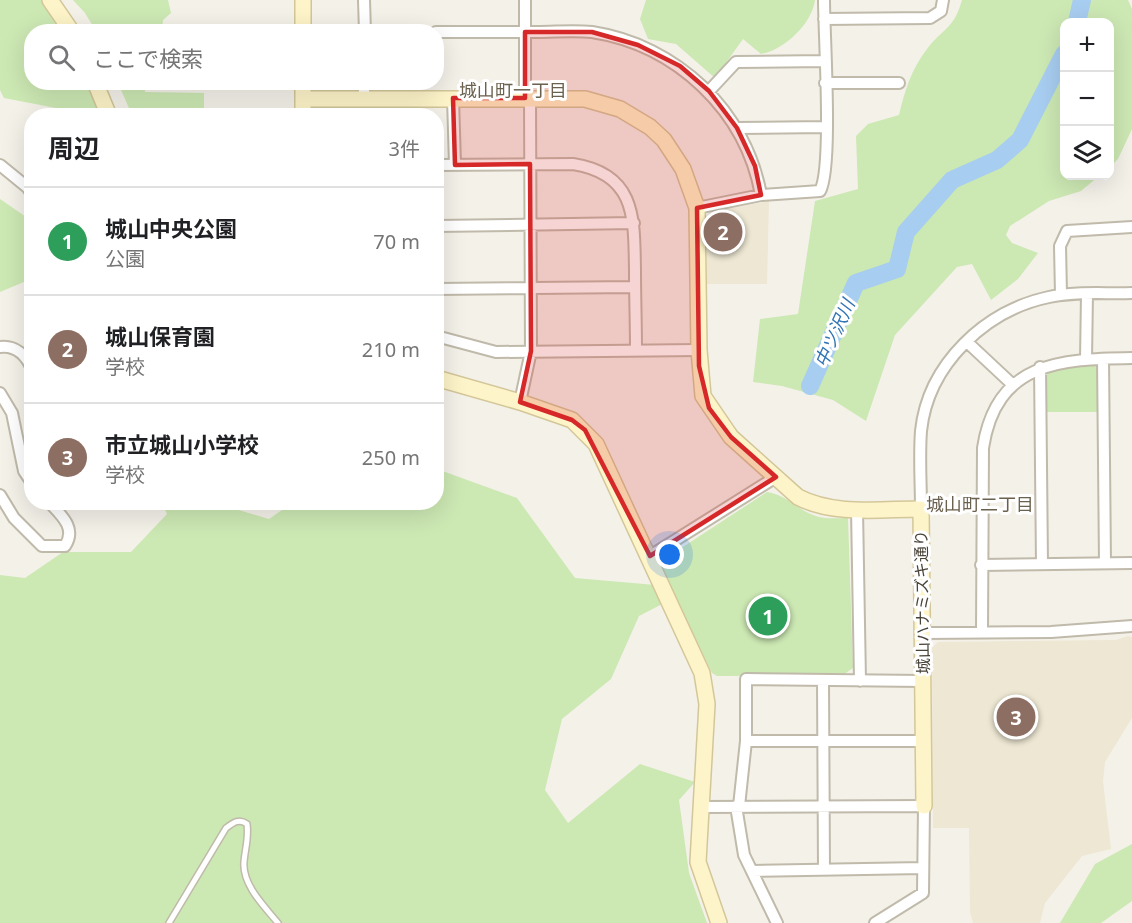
<!DOCTYPE html>
<html lang="ja">
<meta charset="utf-8">
<style>
body{margin:0;font-family:"Noto Sans","Noto Sans JP",sans-serif;background:#f2f2f2;color:#202124}
.controls{position:absolute;right:18px;top:18px;display:grid;overflow:hidden;border-radius:12px;box-shadow:0 6px 24px #0002}
.controls button{width:54px;height:54px;display:grid;place-items:center;padding:0;border:0;border-bottom:2px solid #e0e0e0;background:#fff;color:#202124;font:30px sans-serif}
.you{position:absolute;left:670px;top:555px;width:21px;height:21px;margin:-15px;border:4px solid #fff;border-radius:50%;background:#1a73e8;box-shadow:0 0 0 9px #1a73e833}
.badge{display:grid;place-items:center;width:39px;height:39px;border-radius:50%;background:#b45309;color:#fff;font-size:20px;font-weight:700}
.pin{position:absolute;translate:-50% -50%;border:3px solid #fff;box-shadow:0 2px 6px #0006}
.list{margin:0;padding:0;list-style:none}
h2{display:flex;justify-content:space-between;align-items:center;height:78px;margin:0;padding:0 24px;font-size:26px}
h2 small{font-size:20px;font-weight:400;color:#757577}
.list li{display:grid;grid-template-columns:39px 1fr auto;gap:18px;align-items:center;box-sizing:border-box;height:108px;padding:0 24px;border-top:2px solid #e0e0e0}
.list b{display:block;font-size:22px;white-space:nowrap}
.list p{margin:0;font-size:20px;white-space:nowrap;color:#757577}
.list em{font-size:20px;font-style:normal;color:#757577}
.icon{flex:none;width:33px;height:33px;fill:none;stroke:currentColor;stroke-width:2;stroke-linecap:round;stroke-linejoin:round}
.map{position:relative;flex:none;width:1132px;height:923px;overflow:hidden}
.search{position:absolute;background:#fff;box-shadow:0 6px 24px #0002;left:24px;top:24px;width:420px;height:66px;display:flex;align-items:center;gap:15px;box-sizing:border-box;padding:0 21px;border-radius:24px;color:#757577;font-size:22px}
.panel{position:absolute;background:#fff;box-shadow:0 6px 24px #0002;left:24px;top:108px;width:420px;height:402px;border-radius:24px}
.map>svg:first-child{display:block}
.education{fill:#ede7d3}
.green{fill:#cce8b3}
.lines{fill:none;stroke-linecap:round;stroke-linejoin:round}
.river{stroke:#a7cdf0;stroke-width:18}
.lane-casing{stroke:#c0baab;stroke-width:8}
.street-casing{stroke:#c0baab;stroke-width:14}
.secondary-casing{stroke:#d3c799;stroke-width:18}
.lane{stroke:#fff;stroke-width:5}
.street{stroke:#fff;stroke-width:10}
.secondary{stroke:#fef4c9;stroke-width:15}
.marked{fill:#d62828;fill-opacity:0.2;stroke:#d62828;stroke-width:4.5;stroke-linejoin:round}
.labels{text-anchor:middle;dominant-baseline:central;stroke-width:6;stroke-linejoin:round;paint-order:stroke}
.street-label{font-size:16px;fill:#484237;stroke:#fff}
.neighbourhood-label{font-size:18px;fill:#6b614f;stroke:#fff}
.water-label{font-size:18px;font-style:italic;fill:#3174b3;stroke:#fff}
</style>
<div class="map">
<svg width="1132" height="923" viewBox="0 0 1132 923">
<rect width="100%" height="100%" fill="#f4f1e9"/>
<path class="education" d="M769 201 767 284H707V217L710 212Z
M1128 636 1132 637V718L1105 762 1103 781 1111 849 1082 856 1045 903 1040 923H973L970 912 969 828H933L932 648 938 642 1116 640Z"/>
<path class="green" d="M0 0H48L72 31 32 32V82L96 83 110 115H57L56 108 4 98 0 90Z
M73 0H168L171 13 163 20 162 31H96L85 13Z
M646 0H815C812 24 784 50 761 54L743 39 715 78 676 44 648 39 640 19Z
M962 0H1128L1132 9V129L1118 159 1110 167V22H1064V176H1099L1081 191 1049 201 1010 226 1006 235 1012 243 1038 253 1018 279 991 300 972 264 957 267 895 335 866 421 833 400 782 386 753 382 760 319 798 314 815 201 858 189 856 136 868 124 899 115C905 90 911 70 927 49 943 28 954 29 962 0Z
M118 83H144L145 92 204 93V115H132Z
M0 199 32 221 31 279 0 292Z
M1080 365H1093L1098 369 1097 412H1046L1045 377 1050 370Z
M437 469 517 498 575 578 667 586 670 600 639 616 611 679 562 719 545 790 568 823 640 764 695 782 679 800 689 873 707 923H0V575L25 578 63 552H131L167 514 162 503H222V505L269 519 292 503 436 502Z
M767 492C786 494 799 512 819 517 827 519 839 518 848 518L853 668 843 675 717 676 712 673 660 565 663 560Z
M1132 844V901L1101 923H1060L1095 864Z"/>
<g class="lines">
<path class="river" d="M1077 22 1082 0
M810 386 856 283 897 269 906 232 952 180 997 160 1020 140 1064 54"/>
<g class="lane-casing">
<path id="lane" d="M169 923 226 828C233 823 239 818 247 824 249 838 245 849 244 862 242 885 265 907 278 923"/>
</g>
<g class="street-casing">
<path id="street" d="M364 0 365 32
M525 0V98
M824 19 930 18 941 11 943 0
M436 32C470 32 504 32 537 32 555 32 574 30 592 32 677 45 746 111 761 195
M825 83H899
M709 91 736 62 825 61
M453 98 455 165
M364 99V82
M737 128 826 127
M0 165 27 187 32 194
M436 165 573 164C637 174 634 219 635 271 635 297 636 324 636 351
M697 208 761 195 820 191C833 168 824 35 824 0
M436 226 634 223
M436 289 635 287
M1061 294 1060 246 1067 231 1132 227
M436 336 496 352 699 350
M967 342 1013 385
M0 347C15 345 26 355 32 369
M1086 359 1087 294
M1103 359 1105 563
M1040 367 1042 564
M0 393 12 413 24 471 32 483
M520 402 531 351 530 98
M0 495 14 518 42 546H65C77 528 61 515 49 502
M857 509 860 681
M921 509C921 483 919 457 921 431 928 364 986 310 1049 297 1076 291 1105 294 1132 293
M650 556 776 477
M981 565 1132 563
M982 632 983 448C996 362 1060 359 1132 358
M922 633 1051 632 1132 626
M823 680 824 870
M746 741H923
M736 806 744 855 777 923
M739 806 746 741V679L923 681
M702 807 924 806 923 893 875 923
M752 871 923 868"/>
</g>
<g class="secondary-casing">
<path id="secondary" d="M50 0 72 32
M303 0V32
M95 82 109 116
M303 82V116
M303 99H585L620 109 650 127 664 140 683 169 697 208 699 350 703 396 731 437 798 497C834 516 881 509 921 509L924 806
M436 378 520 402 572 420 596 444 702 673 707 704 698 862 719 923"/>
</g>
<use href="#lane" class="lane"/>
<use href="#street" class="street"/>
<use href="#secondary" class="secondary"/>
</g>
<path class="marked" d="M525 32H592L638 45 680 66 709 91 737 128 755 166 761 195 697 208 699 366 709 408 731 437 776 477 650 556 585 430 572 420 520 402 531 351 530 164 455 165 453 98H525Z"/>
<g class="labels">
<g class="street-label">
<text transform="translate(922 602) rotate(-91)">城山ハナミズキ通り</text>
</g>
<g class="neighbourhood-label">
<text x="513" y="90">城山町一丁目</text>
<text x="980" y="504">城山町二丁目</text>
</g>
<g class="water-label">
<text transform="translate(834 333) rotate(-66)">中ツ沢川</text>
</g>
</g>
</svg>
<div class="controls">
<button>+</button>
<button>−</button>
<button><svg class="icon" aria-label="layers" viewBox="0 0 24 24"><path d="M12 4l9 5-9 5-9-5zM3 14l9 5 9-5"/></svg></button>
</div>
<div class="you"></div>
<div class="pin badge" style="left:768px;top:616px;background:#2e9e5b">1</div>
<div class="pin badge" style="left:723px;top:232px;background:#8d6e63">2</div>
<div class="pin badge" style="left:1016px;top:717px;background:#8d6e63">3</div>
<div class="search"><svg class="icon" aria-label="search" viewBox="0 0 24 24"><circle cx="10" cy="10" r="6"/><path d="M15 15l6 6"/></svg>ここで検索</div>
<section class="panel">
<h2>周辺<small>3件</small></h2>
<ul class="list">
<li><span class="badge" style="background:#2e9e5b">1</span><div><b>城山中央公園</b><p>公園</p></div><em>70 m</em></li>
<li><span class="badge" style="background:#8d6e63">2</span><div><b>城山保育園</b><p>学校</p></div><em>210 m</em></li>
<li><span class="badge" style="background:#8d6e63">3</span><div><b>市立城山小学校</b><p>学校</p></div><em>250 m</em></li>
</ul>
</section>
</div>
